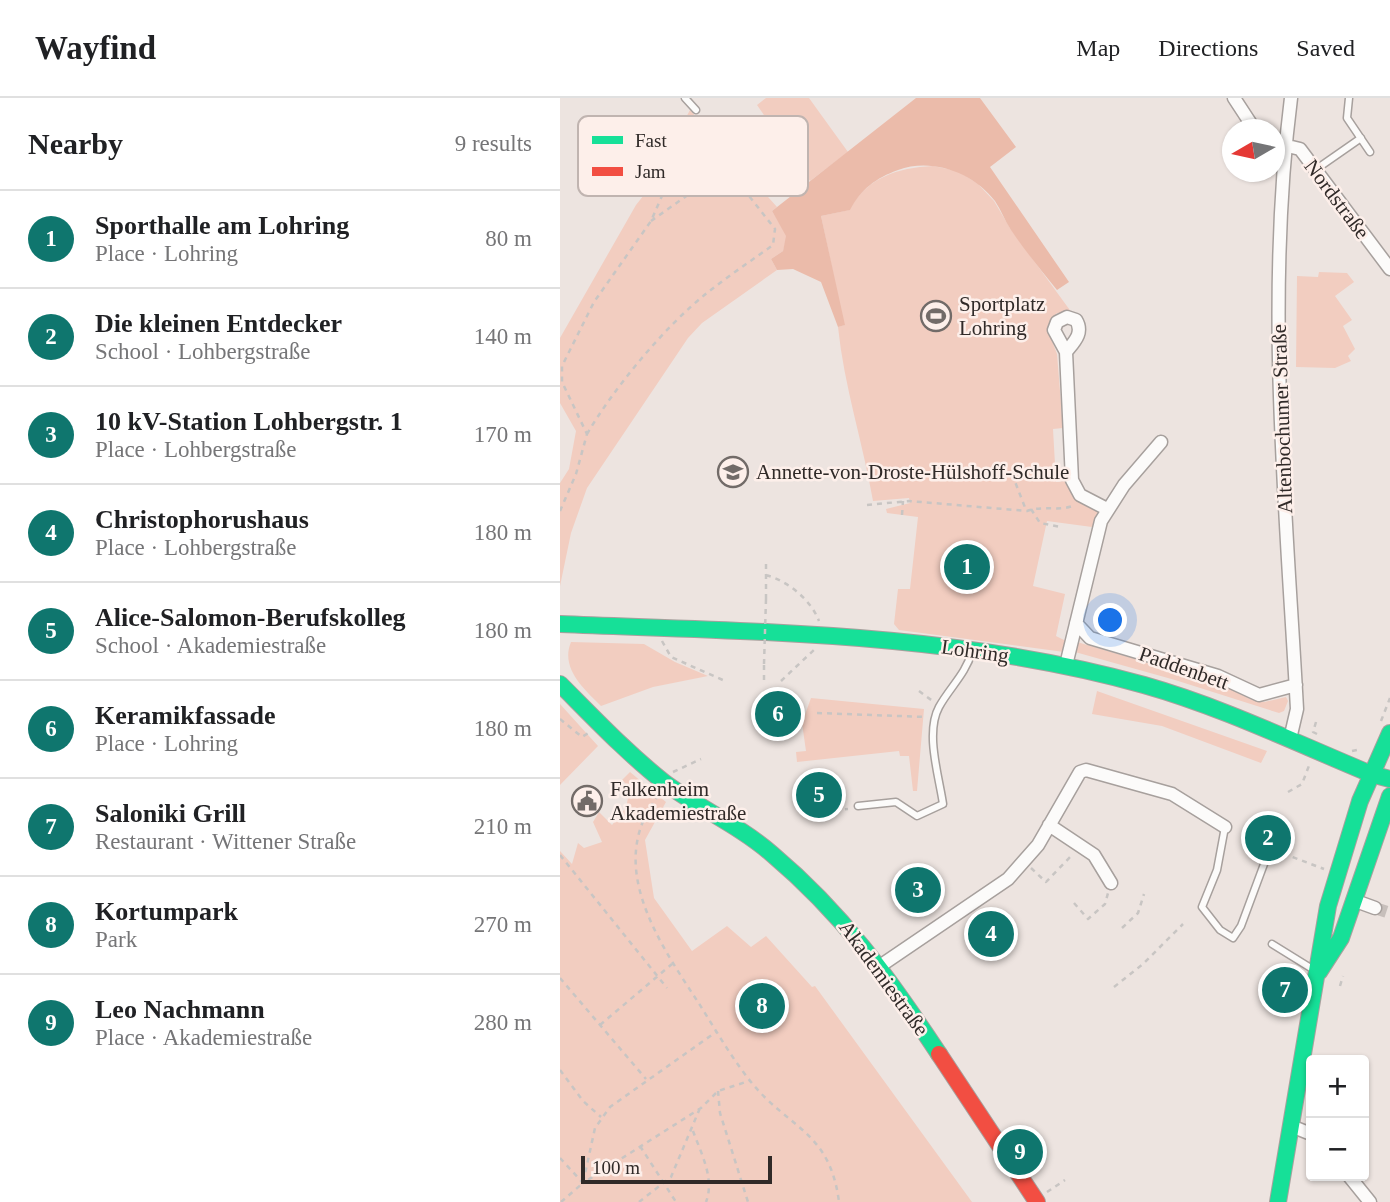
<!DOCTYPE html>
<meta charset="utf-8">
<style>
body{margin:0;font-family:Georgia,serif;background:#f2f2f2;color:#202124}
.controls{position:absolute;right:21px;bottom:21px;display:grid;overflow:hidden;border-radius:7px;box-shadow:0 2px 5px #0004}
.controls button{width:63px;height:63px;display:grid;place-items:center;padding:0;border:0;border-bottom:2px solid #e0e0e0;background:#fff;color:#202124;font:35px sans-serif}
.compass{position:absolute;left:662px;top:21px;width:63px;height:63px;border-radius:50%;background:#fff;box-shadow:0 2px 5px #0004;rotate:261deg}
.scale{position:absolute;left:21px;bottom:18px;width:191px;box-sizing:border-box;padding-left:7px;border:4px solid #302a28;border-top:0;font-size:19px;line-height:24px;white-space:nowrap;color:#302a28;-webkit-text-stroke:5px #fdefea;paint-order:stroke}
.you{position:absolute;left:551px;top:523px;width:24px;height:24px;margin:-18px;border:5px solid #fff;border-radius:50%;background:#1a73e8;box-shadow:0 0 0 10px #1a73e833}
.badge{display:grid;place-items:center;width:46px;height:46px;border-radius:50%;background:#0f766e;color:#fff;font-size:23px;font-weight:700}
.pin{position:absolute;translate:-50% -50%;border:4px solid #fff;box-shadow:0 2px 7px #0006}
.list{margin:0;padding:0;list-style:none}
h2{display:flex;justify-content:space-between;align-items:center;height:91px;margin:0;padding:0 28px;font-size:30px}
h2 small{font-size:23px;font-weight:400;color:#757577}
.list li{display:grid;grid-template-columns:46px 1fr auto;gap:21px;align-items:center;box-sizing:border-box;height:98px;padding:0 28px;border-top:2px solid #e0e0e0}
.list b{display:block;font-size:26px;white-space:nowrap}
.list p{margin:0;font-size:23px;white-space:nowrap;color:#757577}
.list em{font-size:23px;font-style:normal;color:#757577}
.map{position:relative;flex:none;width:830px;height:1104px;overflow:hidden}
header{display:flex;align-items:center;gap:42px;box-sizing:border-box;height:98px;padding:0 35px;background:#fff;border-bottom:2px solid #e0e0e0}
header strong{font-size:33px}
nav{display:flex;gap:38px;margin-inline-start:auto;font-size:24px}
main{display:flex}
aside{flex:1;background:#fff}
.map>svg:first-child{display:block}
.green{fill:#f2cdc0}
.forest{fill:#ebbbaa}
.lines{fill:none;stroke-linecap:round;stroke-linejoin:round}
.street-tunnel{stroke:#c7bfbb;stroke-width:12;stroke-dasharray:12 6;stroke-linecap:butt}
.lane-casing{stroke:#a7a09d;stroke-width:9}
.street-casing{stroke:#a7a09d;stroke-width:15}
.fast-casing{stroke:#a7a09d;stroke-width:18}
.jam-casing{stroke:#a7a09d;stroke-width:18}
.path{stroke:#c8c5c3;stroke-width:2.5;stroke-dasharray:5 5;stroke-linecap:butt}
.lane{stroke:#fcfbfa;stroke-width:6}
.street{stroke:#fcfbfa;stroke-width:12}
.fast{stroke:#16e098;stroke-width:16}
.jam{stroke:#f24e42;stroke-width:16}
.path-bridge{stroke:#c8c5c3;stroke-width:2.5;stroke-dasharray:5 5;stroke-linecap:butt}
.labels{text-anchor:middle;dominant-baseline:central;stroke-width:5;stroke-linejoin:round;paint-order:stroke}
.street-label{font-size:21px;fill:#302a28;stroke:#fdefea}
.poi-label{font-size:21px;fill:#302a28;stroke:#fdefea;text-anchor:start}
.key{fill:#fdefea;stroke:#c0b4b0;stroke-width:2}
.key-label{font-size:19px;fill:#302a28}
</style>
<header>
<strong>Wayfind</strong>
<nav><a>Map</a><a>Directions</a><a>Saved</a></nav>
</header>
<main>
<aside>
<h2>Nearby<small>9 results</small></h2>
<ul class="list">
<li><span class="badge">1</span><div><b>Sporthalle am Lohring</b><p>Place · Lohring</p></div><em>80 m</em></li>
<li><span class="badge">2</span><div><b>Die kleinen Entdecker</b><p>School · Lohbergstraße</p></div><em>140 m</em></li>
<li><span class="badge">3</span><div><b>10 kV-Station Lohbergstr. 1</b><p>Place · Lohbergstraße</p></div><em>170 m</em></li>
<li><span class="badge">4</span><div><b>Christophorushaus</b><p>Place · Lohbergstraße</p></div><em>180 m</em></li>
<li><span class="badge">5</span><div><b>Alice-Salomon-Berufskolleg</b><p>School · Akademiestraße</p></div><em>180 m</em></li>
<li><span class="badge">6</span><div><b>Keramikfassade</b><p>Place · Lohring</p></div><em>180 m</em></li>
<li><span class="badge">7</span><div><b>Saloniki Grill</b><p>Restaurant · Wittener Straße</p></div><em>210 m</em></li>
<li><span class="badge">8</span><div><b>Kortumpark</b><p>Park</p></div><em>270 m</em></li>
<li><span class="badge">9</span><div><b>Leo Nachmann</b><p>Place · Akademiestraße</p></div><em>280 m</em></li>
</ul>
</aside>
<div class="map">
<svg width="830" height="1104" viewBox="0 0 830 1104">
<rect width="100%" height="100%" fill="#ede4e0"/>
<path class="green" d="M206 0H249L288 54 250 83 197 7Z
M130 12 217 109 212 113 227 138 223 153 211 161 217 172 142 225 128 240 27 390 11 435 0 488V385L9 371 16 333 0 305V240L76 107 99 78 72 39 79 35 99 49 115 24 123 25Z
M373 68 398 73 418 86 434 103 450 130 512 215H497L490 223 489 235 497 256 503 330 493 331 496 384 507 383C511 404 527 402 538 415L532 429 487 423 473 488 505 496 496 538 506 543 504 554 339 532 334 526 338 491H350L358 419 327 415 326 411 350 405 349 400 313 403C303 345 284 288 278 229L284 227 261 118 289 112C308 79 337 70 373 68Z
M759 174 787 175 794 184 775 198 792 222 783 228 795 251 788 258 791 263 775 270 736 269 737 178 758 179Z
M11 544 84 546 115 564 148 578 93 589 41 608C24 591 0 570 11 544Z
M517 544 660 586 692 602 704 604 726 599 728 603 724 613 719 615 615 582 515 554Z
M537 593 707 653 701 665 602 628 532 616Z
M251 600 364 611 357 693H353L349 658H340L339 653 237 664 236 654 246 653 242 625Z
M0 606 38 648 0 687Z
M70 674 106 704 85 742 94 800 132 853 167 828 191 849 206 838 252 889 255 888 412 1104H0V753L12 766 18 745 24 750 42 744 33 724 39 714 52 727 66 710 70 690 62 682Z"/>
<path class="forest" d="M356 0H420L456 49 430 69 509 184 497 192C481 172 465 153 451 132 445 123 441 112 435 103 414 75 372 59 338 72 316 80 301 91 290 112L261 118 285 227 278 229 261 184 233 171 217 172 211 161 223 153 226 138 212 113Z"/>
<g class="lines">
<path class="street-tunnel" d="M815 810 830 815"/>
<g class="lane-casing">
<path id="lane" d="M125 0 136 12
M789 0 787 20 810 54
M755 72 801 40
M298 708 336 704 357 718 383 706C379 678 365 635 379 609 390 589 406 576 412 553
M665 729 657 772 642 809 660 832 673 840 681 828 707 758
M712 846 754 872"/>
</g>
<g class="street-casing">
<path id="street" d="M674 0 695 32
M715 45 740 51 830 171
M506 254 494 232 497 224 507 219 516 222C524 235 514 244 506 254L512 382 520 397 547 411
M516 525 530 540 658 578 699 597 736 587
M506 567 541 423 564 387 601 344
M730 641 737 611C726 408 705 203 731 0
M489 727 534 757 551 785
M793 802 815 810
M320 868 448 781 478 747 520 674 526 672 612 696 665 729
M731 1028 751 1036
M789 1078 810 1104"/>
</g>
<g class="fast-casing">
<path id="fast" d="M0 526C195 534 395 534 584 587 662 609 736 645 811 676
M0 586C34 620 67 655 105 685 139 710 180 728 212 756 283 816 328 879 379 956
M811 676 830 681
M759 874 781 840 830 698
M718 1104 768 808 800 703 830 635"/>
</g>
<g class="jam-casing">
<path id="jam" d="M379 956 477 1104"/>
</g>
<path class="path" d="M91 123 152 80 176 79
M27 336C54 290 105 228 147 195 168 178 191 163 213 147L215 131 131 24
M452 376 466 412
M307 407 349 403 467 413C483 407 500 414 515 407
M471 411 480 425 501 429
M0 413 16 376 27 336 2 284V268L34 204 91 123 116 66 132 20
M342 417 343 403
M206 477C228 483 251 502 259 523
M206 501V465
M102 543 111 559 165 583
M204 582V566
M221 583 256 550
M359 593 374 604
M257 615 366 619
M0 621 22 639 30 634
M821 623 830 600
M756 624 753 634 757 636
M792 653 801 651
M113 674 141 661
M728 694 742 686 750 665
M99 697C44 765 98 843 138 904 155 931 171 959 191 984 229 1031 270 1033 279 1104
M265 713 288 711
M714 752 764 771
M0 757 107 890
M471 770 486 784 513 756
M514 805 528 821 545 806 548 795
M562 830 578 815 584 796
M0 880 86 981
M780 888 783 878
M554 889 583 866 623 826
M40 927 112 866
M0 972 23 1003 41 1019
M158 993 160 1015 188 1104
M133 1033C141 1055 155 1081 146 1104
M80 1048 116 1104
M0 1060 23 1085 141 1010 158 993 189 983
M487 1094 505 1082
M1 1104 23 1085 35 1030 50 1009 156 934
M79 1104 111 1079 140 1010"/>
<use href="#lane" class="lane"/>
<use href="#street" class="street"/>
<use href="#fast" class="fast"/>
<use href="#jam" class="jam"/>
<path class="path-bridge" d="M204 566 206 501"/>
</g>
<defs>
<g id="stadium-ring" transform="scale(1.575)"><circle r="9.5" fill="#fdefea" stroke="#726b68" stroke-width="1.5"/><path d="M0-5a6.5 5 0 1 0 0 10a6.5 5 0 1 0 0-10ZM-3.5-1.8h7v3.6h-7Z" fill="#726b68"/></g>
<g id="school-ring" transform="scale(1.575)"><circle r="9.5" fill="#fdefea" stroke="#726b68" stroke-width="1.5"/><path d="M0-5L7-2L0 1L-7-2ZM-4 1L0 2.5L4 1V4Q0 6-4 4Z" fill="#726b68"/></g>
<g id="civic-ring" transform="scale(1.575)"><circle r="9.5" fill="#fdefea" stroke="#726b68" stroke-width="1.5"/><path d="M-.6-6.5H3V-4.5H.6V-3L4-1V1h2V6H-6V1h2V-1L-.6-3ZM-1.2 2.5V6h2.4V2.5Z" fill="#726b68"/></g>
</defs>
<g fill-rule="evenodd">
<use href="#stadium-ring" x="376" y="218"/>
<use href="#school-ring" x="173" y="374"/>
<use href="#civic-ring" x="27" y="703"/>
</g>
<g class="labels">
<g class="street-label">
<text transform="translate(777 101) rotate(53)">Nordstraße</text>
<text transform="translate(722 321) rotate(-92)">Altenbochumer Straße</text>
<text transform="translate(415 553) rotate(8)">Lohring</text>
<text transform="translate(624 570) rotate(19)">Paddenbett</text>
<text transform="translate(324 880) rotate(54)">Akademiestraße</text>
</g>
<g class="poi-label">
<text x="399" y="206">Sportplatz<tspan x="399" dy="24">Lohring</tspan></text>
<text x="196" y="374">Annette-von-Droste-Hülshoff-Schule</text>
<text x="50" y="691">Falkenheim<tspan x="50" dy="24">Akademiestraße</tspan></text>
</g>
</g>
<rect x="18" y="18" width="230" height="80" rx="10" class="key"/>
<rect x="32" y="38" width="31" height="8" fill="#16e098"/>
<rect x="32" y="69" width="31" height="9" fill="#f24e42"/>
<g class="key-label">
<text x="75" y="49">Fast</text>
<text x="75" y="80">Jam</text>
</g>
</svg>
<div class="controls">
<button>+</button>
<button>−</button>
</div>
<svg class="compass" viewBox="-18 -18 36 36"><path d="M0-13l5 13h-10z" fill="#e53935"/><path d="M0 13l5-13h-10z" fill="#757577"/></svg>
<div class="scale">100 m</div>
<div class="you"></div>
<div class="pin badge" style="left:407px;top:469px">1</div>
<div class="pin badge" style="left:708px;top:740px">2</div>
<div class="pin badge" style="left:358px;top:792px">3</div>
<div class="pin badge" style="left:431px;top:836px">4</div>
<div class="pin badge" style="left:259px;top:697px">5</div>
<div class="pin badge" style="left:218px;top:616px">6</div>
<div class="pin badge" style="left:725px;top:892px">7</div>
<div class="pin badge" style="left:202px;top:908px">8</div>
<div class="pin badge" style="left:460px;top:1054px">9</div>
</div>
</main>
